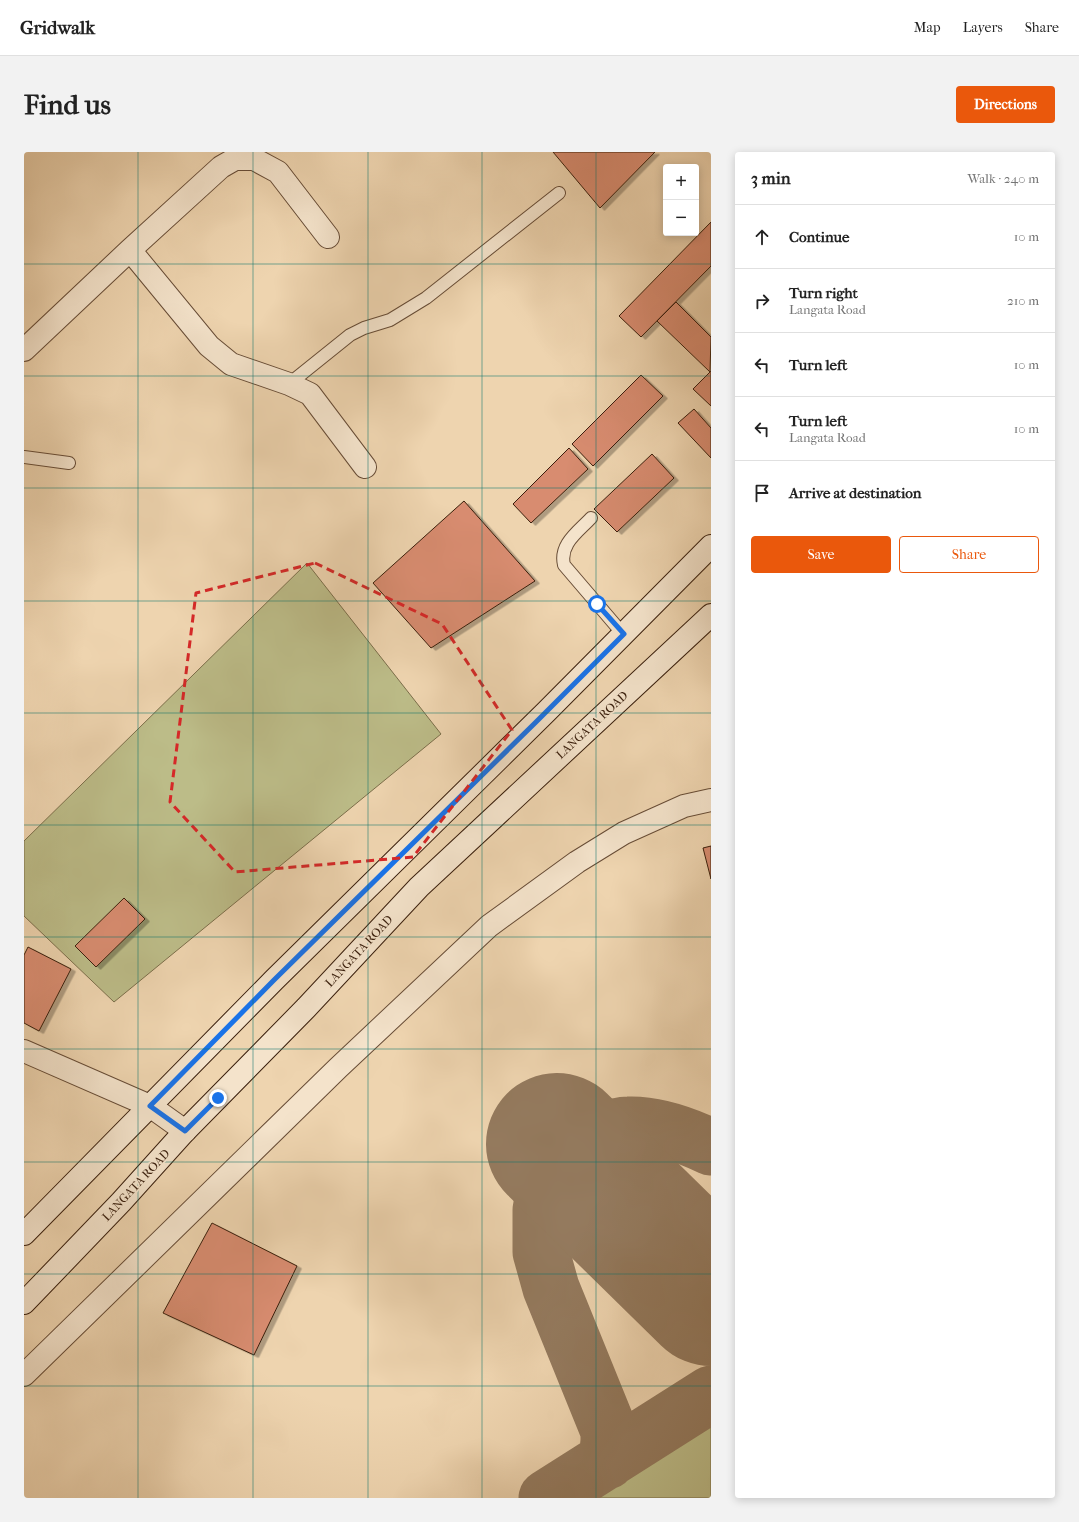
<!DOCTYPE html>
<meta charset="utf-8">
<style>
body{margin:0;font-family:"IM FELL French Canon",serif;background:#f2f2f2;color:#222}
.controls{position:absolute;right:12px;top:12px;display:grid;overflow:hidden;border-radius:4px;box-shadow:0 2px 10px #0003}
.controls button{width:36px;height:36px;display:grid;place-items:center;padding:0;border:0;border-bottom:1px solid #e0e0e0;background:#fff;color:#222;font:20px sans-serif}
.stop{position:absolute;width:12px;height:12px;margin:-9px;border:3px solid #1a73e8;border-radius:50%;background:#fff}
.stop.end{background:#1a73e8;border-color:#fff;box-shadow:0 1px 4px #0008}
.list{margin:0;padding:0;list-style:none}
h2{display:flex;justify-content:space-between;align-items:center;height:52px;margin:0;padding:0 16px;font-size:17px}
h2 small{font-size:13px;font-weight:400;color:#767676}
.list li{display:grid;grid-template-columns:26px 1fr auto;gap:12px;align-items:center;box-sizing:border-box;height:64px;padding:0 16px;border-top:1px solid #e0e0e0}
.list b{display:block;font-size:15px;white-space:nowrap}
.list p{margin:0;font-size:13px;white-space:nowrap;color:#767676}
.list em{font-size:13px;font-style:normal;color:#767676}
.actions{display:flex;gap:8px;padding:12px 16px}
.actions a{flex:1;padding:9px 0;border:1px solid #ea580c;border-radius:4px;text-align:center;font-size:14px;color:#ea580c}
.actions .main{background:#ea580c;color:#fff}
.icon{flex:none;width:22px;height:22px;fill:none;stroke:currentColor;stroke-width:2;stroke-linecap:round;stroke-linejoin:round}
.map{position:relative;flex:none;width:687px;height:1346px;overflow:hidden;border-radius:4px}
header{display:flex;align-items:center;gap:24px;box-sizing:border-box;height:56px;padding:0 20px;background:#fff;border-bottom:1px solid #e0e0e0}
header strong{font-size:19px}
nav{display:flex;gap:22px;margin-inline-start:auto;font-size:14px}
.intro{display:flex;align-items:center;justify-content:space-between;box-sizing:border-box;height:96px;padding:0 24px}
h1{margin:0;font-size:28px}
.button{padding:10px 18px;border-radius:4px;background:#ea580c;color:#fff;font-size:14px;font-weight:700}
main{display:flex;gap:24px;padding:0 24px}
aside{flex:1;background:#fff;border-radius:4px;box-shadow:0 2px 10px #0003}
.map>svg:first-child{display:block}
.green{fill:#bcbc88;stroke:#7b6e4a}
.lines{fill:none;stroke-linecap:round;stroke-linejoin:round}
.taxiway{stroke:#947a5e;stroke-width:57}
.runway{stroke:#947a5e;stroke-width:142}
.building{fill:#d88c70;stroke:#3a1f0d;filter:url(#shadow)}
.service-casing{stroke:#674c36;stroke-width:14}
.minor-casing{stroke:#674c36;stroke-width:24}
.secondary-casing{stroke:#3a1f0d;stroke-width:24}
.service{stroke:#f4e3cb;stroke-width:12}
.minor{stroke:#f4e3cb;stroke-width:22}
.secondary{stroke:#f4e3cb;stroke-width:22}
.route{stroke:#1a73e8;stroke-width:5}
.marked{fill:none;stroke:#d62828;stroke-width:3;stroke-dasharray:8 5;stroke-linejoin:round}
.grid{fill:none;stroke:#0f766e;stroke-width:1;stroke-opacity:0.55}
.labels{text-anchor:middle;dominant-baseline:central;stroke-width:3.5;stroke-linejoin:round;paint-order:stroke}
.street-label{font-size:12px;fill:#3a1f0d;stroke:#f4e3cb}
</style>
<header>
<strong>Gridwalk</strong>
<nav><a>Map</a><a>Layers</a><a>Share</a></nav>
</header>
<div class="intro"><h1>Find us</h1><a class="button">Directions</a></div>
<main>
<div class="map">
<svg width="687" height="1346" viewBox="0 0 687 1346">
<defs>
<filter id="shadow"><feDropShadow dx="4.5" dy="2.5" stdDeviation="0" flood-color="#0004"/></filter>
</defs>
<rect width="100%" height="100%" fill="#eed4af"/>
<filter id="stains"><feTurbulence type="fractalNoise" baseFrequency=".005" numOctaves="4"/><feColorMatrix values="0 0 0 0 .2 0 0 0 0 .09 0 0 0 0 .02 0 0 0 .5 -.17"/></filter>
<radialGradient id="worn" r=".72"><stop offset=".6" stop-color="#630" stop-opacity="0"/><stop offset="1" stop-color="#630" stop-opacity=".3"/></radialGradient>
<path class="green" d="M283 411 417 582 90 850 0 764V689Z
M687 1270V1346H564L639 1296Z"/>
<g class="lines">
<path class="taxiway" d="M585 976C591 975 598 973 604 973 632 972 662 983 687 995
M522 1030 517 1058V1100L527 1136 585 1279V1289L583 1309
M523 1346 687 1242"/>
<path class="runway" d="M533 992 687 1143"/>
</g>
<path class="building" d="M529 0H631L576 56Z
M687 70V114L617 185 595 164Z
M652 150 687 185 686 220 633 169Z
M687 219V254L669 237Z
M617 223 639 244 569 314 548 292Z
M670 257 687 276V306L654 271Z
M545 296 564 317 507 371 489 352Z
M628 302 650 326 593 380 570 357Z
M440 349 511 429 407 496 349 431Z
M687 694V727L679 696Z
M100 746 121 767 72 815 51 794Z
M4 795 47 817 15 879 0 871V803Z
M188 1071 273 1114 230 1203 139 1161Z"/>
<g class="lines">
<g class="service-casing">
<path id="service" d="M265 232 326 183 340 176 366 168 402 146 535 41
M0 305 45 311
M567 366C554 380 535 392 540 413L599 482"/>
</g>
<g class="minor-casing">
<path id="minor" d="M106 98 185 194 207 212 265 232 286 242 341 315
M0 198 106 98 197 15 211 7H230L254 20 304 85
M0 899 126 954 161 979
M0 1223 314 916 465 774 553 710 600 681 660 654 687 648"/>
</g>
<g class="secondary-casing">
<path id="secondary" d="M0 1082 250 828 522 560 687 394
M0 1151 97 1050 161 979 282 856 395 735 687 463"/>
</g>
<use href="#service" class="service"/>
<use href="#minor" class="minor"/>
<use href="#secondary" class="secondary"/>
</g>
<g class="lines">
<path class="route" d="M194 946 161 979 126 954 250 828 511 571 600 482 573 452"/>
</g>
<path class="marked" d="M291 411 418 472 488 578 389 705 211 720 146 650 172 441Z"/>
<path class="grid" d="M114 0V1346M229 0V1346M344 0V1346M458 0V1346M572 0V1346M0 112H687M0 224H687M0 336H687M0 449H687M0 561H687M0 673H687M0 785H687M0 897H687M0 1010H687M0 1122H687M0 1234H687"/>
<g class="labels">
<g class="street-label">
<text transform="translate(568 573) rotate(-43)">LANGATA ROAD</text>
<text transform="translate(335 799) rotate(-47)">LANGATA ROAD</text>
<text transform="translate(112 1033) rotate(-47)">LANGATA ROAD</text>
</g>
</g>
<rect width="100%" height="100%" filter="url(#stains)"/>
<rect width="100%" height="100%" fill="url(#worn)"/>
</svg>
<div class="controls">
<button>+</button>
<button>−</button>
</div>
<div class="stop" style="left:573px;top:452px"></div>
<div class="stop end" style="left:194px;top:946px"></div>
</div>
<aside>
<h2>3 min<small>Walk · 240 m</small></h2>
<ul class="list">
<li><svg class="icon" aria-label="ahead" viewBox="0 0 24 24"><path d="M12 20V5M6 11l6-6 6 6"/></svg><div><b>Continue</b></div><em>10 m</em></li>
<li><svg class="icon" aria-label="right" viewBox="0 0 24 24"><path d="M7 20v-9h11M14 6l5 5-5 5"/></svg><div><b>Turn right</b><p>Langata Road</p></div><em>210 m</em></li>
<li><svg class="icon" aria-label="left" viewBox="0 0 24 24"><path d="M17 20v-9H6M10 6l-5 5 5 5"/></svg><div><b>Turn left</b></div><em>10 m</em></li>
<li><svg class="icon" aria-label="left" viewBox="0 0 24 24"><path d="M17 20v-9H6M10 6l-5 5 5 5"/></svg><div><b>Turn left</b><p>Langata Road</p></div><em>10 m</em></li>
<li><svg class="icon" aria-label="arrive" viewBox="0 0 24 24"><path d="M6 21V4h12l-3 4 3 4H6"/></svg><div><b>Arrive at destination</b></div></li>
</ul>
<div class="actions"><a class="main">Save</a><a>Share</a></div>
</aside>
</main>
